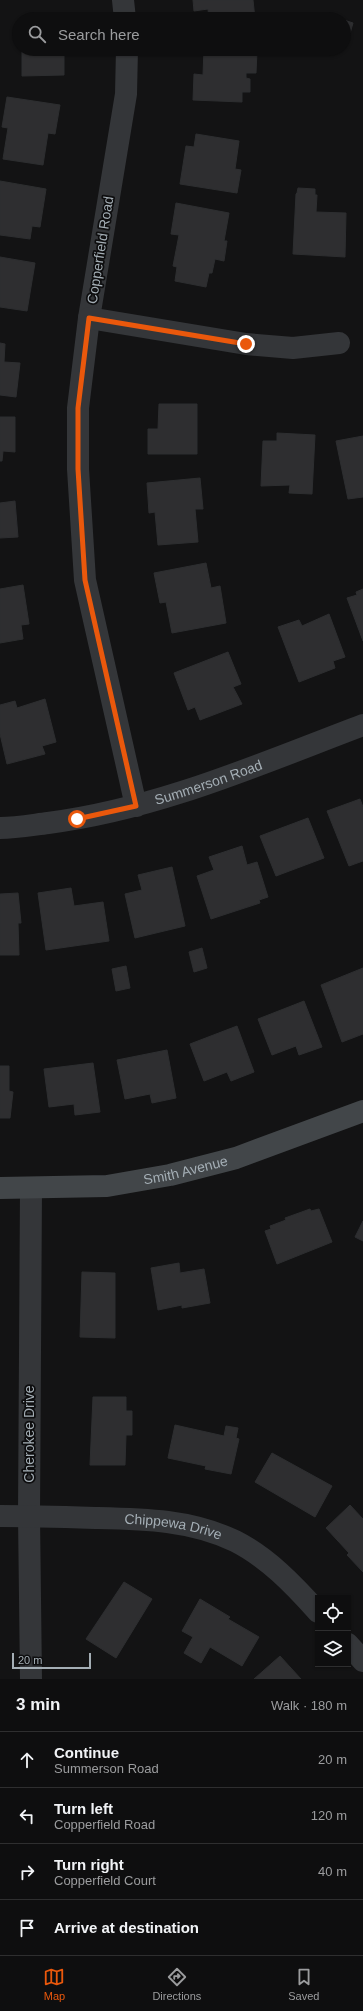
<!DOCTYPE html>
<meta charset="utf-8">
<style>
body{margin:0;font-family:Arial,sans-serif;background:#171718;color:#f1f3f6}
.controls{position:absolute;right:12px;bottom:12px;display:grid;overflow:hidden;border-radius:0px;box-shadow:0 1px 3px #0004}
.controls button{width:36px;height:36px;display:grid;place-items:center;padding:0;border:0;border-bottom:1px solid #2e2e2f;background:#0e0e0f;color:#f1f3f6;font:20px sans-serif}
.scale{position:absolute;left:12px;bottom:10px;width:79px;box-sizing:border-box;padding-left:4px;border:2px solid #a4aeb5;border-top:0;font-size:11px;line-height:14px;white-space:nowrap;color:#a4aeb5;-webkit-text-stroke:3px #0e0e0f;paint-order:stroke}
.stop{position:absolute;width:12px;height:12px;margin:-9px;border:3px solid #ea580c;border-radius:50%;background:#fff}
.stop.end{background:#ea580c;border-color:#fff;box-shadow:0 1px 4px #0008}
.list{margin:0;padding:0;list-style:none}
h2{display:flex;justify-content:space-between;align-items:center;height:52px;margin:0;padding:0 16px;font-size:17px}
h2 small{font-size:13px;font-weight:400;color:#9b9c9e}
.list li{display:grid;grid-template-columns:26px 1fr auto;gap:12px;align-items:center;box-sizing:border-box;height:56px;padding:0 16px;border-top:1px solid #2e2e2f}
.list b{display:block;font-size:15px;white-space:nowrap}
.list p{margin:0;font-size:13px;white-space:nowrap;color:#9b9c9e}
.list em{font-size:13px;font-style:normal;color:#9b9c9e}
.icon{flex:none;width:22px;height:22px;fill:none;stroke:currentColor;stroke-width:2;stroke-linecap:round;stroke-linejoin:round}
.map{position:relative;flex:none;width:363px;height:1679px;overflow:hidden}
.search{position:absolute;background:#0e0e0f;box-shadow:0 1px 3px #0004;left:12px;right:12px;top:12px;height:44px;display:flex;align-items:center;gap:10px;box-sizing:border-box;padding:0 14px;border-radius:22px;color:#9b9c9e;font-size:15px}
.sheet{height:276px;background:#0e0e0f}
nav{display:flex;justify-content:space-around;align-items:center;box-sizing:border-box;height:56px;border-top:1px solid #2e2e2f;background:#0e0e0f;font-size:11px;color:#9b9c9e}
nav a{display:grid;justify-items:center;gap:2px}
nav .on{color:#ea580c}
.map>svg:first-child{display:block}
.building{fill:#2e2e30;stroke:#2d2e30}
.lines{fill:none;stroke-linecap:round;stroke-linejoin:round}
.street{stroke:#343639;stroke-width:22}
.secondary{stroke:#424649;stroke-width:22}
.route{stroke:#ea580c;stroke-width:5}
.labels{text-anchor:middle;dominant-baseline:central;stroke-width:3.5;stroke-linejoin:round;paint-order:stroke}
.street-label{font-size:14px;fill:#a4aeb5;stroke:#0e0e0f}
</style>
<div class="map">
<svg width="363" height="1679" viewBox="0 0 363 1679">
<rect width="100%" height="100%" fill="#131314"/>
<path class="building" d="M193 0H253L255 19H209L208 9 194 11Z
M344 20 353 23 349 37 344 36Z
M22 49H64V75L22 76Z
M204 49 257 51 256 73H246V78L250 79V92H242V102L193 100 194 74 203 75Z
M7 97 60 105 55 134 48 133 43 165 3 159 8 128 2 127Z
M196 134 239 141 235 169 241 170 237 193 180 184 186 146 194 147Z
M0 181 46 189 40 227 32 226 30 239 0 235Z
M298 188 315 189V195H317L316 212 346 213 345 257 293 254 296 194 297 193Z
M176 203 229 213 224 241H227L224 261 215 259 212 273H209L206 287 175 281 177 267 173 266 179 235 171 234Z
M0 257 35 263 27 311 0 307Z
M0 343 5 344 4 362 20 363 16 397 0 395Z
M159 404H197V454H148V429H158Z
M0 417H15V452L3 451 2 461H0Z
M277 433 315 435 312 494 289 493 290 485 261 486 263 441H277Z
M363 436V497L348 499 336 441Z
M200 478 203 509H195L198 542 158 545 155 512 149 513 147 483Z
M15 501 18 537 0 538V503Z
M206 563 211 588 220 586 226 623 172 633 166 602 160 603 154 573Z
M23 585 29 624 21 625 23 639 0 643V589Z
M363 589V641L347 598 357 595 356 592Z
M329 614 345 657 333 661 335 668 299 682 278 627 299 620 302 626Z
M228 652 241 684 233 687 242 704 200 720 195 707 188 710 174 673Z
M45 699 56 742 42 746 45 754 7 764 0 734V705L15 701 17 708Z
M360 799 363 807V861L349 866 327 811Z
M308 818 324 858 276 876 260 836Z
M242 846 247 865 257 862 268 897 259 900 260 903 211 919 197 876 214 870 209 857Z
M172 867 185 926 135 938 125 894 142 890 138 875Z
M71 888 74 906 103 902 109 941 46 950 38 893Z
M18 893 21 923H18L19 955H0V894Z
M202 948 207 968 194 972 189 952Z
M126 966 130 988 116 991 112 969Z
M363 968V1034L342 1042 321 985Z
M304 1001 322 1047 299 1055 296 1046 272 1055 258 1019Z
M237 1026 254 1072 231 1081 227 1072 204 1081 190 1044Z
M167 1050 176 1098 152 1103 150 1094 125 1099 117 1060Z
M93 1063 100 1112 75 1115 74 1104 49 1107 44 1069Z
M0 1066H9V1091L13 1092 10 1118H0Z
M310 1209 311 1211 319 1209 332 1242 277 1264 265 1231 271 1229 270 1226 286 1220 285 1218Z
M363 1221V1241L355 1237Z
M179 1263 180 1273 204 1269 210 1303 182 1308V1305L158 1310 151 1268Z
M82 1272 115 1273V1338L80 1337Z
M93 1397H126V1411H132V1435H126L125 1465H90Z
M175 1425 224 1436 226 1426 238 1428 236 1438 239 1439 231 1474 205 1469 206 1466 168 1458Z
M272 1453 332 1486 315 1517 255 1482Z
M350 1505 363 1519V1572L347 1555 349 1553 326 1528Z
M124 1582 152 1599 116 1658 86 1639Z
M200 1599 230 1617 228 1619 259 1637 242 1666 210 1647 201 1663 184 1653 193 1637 182 1631Z
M280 1656 301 1679H254Z"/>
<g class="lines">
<g class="street">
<path d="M123 0 125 19"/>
<path d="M127 49 126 94 89 318 78 408V469L85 580 136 806"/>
<path d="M89 318 246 344 293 348 339 343"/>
<path id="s1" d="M0 828C16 828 32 825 48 823 158 809 260 764 363 725"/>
<path d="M31 1189 29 1516 31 1679"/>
<path id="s2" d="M0 1516C33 1516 65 1517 98 1518 145 1519 191 1520 235 1541 267 1557 294 1585 318 1612"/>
<path d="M348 1644 363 1661"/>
</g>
<path class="secondary" id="s3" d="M0 1188 107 1186 170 1175 236 1158 363 1111"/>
</g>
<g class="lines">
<path class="route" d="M77 819 136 806 85 580 78 469V408L89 318 246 344"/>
</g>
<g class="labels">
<g class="street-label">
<text transform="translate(100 250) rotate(-81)">Copperfield Road</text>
<text stroke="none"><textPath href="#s1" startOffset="214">Summerson Road</textPath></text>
<text stroke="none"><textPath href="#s3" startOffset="187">Smith Avenue</textPath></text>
<text transform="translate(29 1434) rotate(-90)">Cherokee Drive</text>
<text stroke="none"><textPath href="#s2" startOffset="174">Chippewa Drive</textPath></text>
</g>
</g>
</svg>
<div class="controls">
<button><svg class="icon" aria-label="locate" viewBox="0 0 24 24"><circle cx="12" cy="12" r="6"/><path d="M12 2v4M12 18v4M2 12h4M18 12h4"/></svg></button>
<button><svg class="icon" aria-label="layers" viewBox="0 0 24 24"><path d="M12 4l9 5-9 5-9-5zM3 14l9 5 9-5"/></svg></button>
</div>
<div class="scale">20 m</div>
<div class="stop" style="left:77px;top:819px"></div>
<div class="stop end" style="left:246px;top:344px"></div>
<div class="search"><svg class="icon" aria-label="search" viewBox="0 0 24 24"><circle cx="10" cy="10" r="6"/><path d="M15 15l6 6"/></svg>Search here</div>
</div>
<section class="sheet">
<h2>3 min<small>Walk · 180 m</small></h2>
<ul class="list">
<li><svg class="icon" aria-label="ahead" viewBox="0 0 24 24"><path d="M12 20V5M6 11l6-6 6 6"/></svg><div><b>Continue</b><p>Summerson Road</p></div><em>20 m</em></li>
<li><svg class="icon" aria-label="left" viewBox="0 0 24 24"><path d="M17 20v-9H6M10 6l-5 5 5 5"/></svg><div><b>Turn left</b><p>Copperfield Road</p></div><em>120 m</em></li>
<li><svg class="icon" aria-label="right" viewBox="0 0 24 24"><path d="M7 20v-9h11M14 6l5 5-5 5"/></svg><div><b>Turn right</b><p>Copperfield Court</p></div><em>40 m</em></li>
<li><svg class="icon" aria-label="arrive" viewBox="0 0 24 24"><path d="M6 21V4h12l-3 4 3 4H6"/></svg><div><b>Arrive at destination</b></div></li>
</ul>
</section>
<nav>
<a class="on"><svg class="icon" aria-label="map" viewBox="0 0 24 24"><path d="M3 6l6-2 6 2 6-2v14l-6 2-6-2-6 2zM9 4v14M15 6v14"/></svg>Map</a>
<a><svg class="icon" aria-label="directions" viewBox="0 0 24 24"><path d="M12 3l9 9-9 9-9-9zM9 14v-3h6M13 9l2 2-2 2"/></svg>Directions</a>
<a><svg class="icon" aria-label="saved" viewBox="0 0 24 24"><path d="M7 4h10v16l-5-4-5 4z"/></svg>Saved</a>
</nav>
